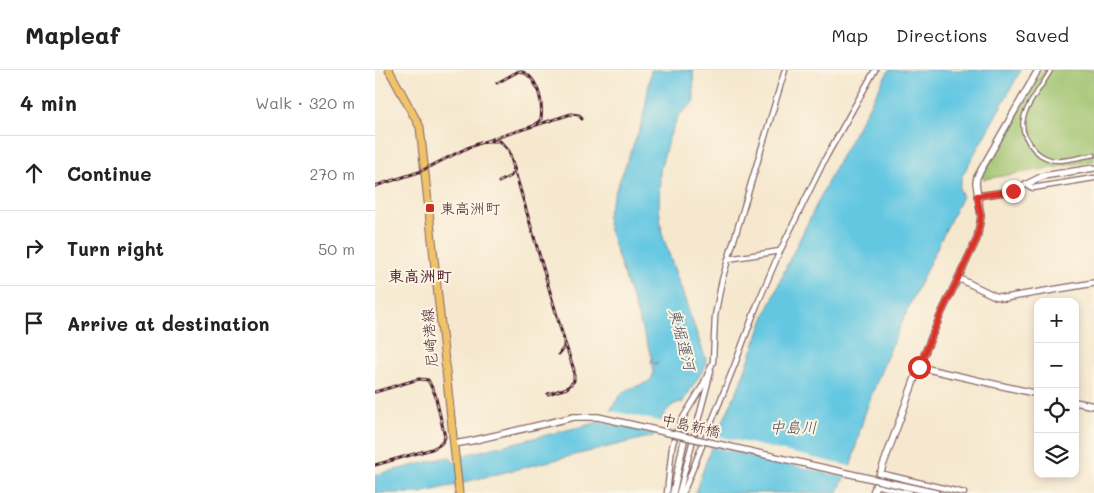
<!DOCTYPE html>
<meta charset="utf-8">
<style>
body{margin:0;font-family:Mali,"Klee One",sans-serif;background:#f6f6f6;color:#222}
.controls{position:absolute;right:15px;bottom:15px;display:grid;overflow:hidden;border-radius:10px;box-shadow:0 2px 8px #0003}
.controls button{width:45px;height:45px;display:grid;place-items:center;padding:0;border:0;border-bottom:1px solid #e0e0e0;background:#fff;color:#222;font:25px sans-serif}
.stop{position:absolute;width:15px;height:15px;margin:-11px;border:4px solid #d93025;border-radius:50%;background:#fff}
.stop.end{background:#d93025;border-color:#fff;box-shadow:0 1px 5px #0008}
.list{margin:0;padding:0;list-style:none}
h2{display:flex;justify-content:space-between;align-items:center;height:65px;margin:0;padding:0 20px;font-size:21px}
h2 small{font-size:16px;font-weight:400;color:#767676}
.list li{display:grid;grid-template-columns:32px 1fr auto;gap:15px;align-items:center;box-sizing:border-box;height:75px;padding:0 20px;border-top:1px solid #e0e0e0}
.list b{display:block;font-size:19px;white-space:nowrap}
.list em{font-size:16px;font-style:normal;color:#767676}
.icon{flex:none;width:28px;height:28px;fill:none;stroke:currentColor;stroke-width:2;stroke-linecap:round;stroke-linejoin:round}
.map{position:relative;flex:none;width:719px;height:423px;overflow:hidden}
header{display:flex;align-items:center;gap:30px;box-sizing:border-box;height:70px;padding:0 25px;background:#fff;border-bottom:1px solid #e0e0e0}
header strong{font-size:24px}
nav{display:flex;gap:28px;margin-inline-start:auto;font-size:18px}
main{display:flex}
aside{flex:1;background:#fff}
.map>svg:first-child{display:block}
.green{fill:#9ec36e;stroke:#74714c}
.water{fill:#64c7e2;stroke:#577386}
.pier{fill:#f6e8cf}
.lines{fill:none;stroke-linecap:round;stroke-linejoin:round}
.pedestrian-casing{stroke:#866564;stroke-width:5.5}
.minor-casing{stroke:#866564;stroke-width:7}
.tertiary-casing{stroke:#866564;stroke-width:8}
.primary-casing{stroke:#866564;stroke-width:9}
.pedestrian{stroke:#fff;stroke-width:3}
.minor{stroke:#fff;stroke-width:4.5}
.tertiary{stroke:#fff;stroke-width:5.5}
.primary{stroke:#f1c369;stroke-width:7}
.rail-casing{stroke:#4a1f2b;stroke-width:3}
.rail{stroke:#fcf5e5;stroke-width:1;stroke-dasharray:4;stroke-linecap:butt}
.tertiary-bridge-casing{stroke:#866564;stroke-width:8;stroke-linecap:butt}
.tertiary-bridge{stroke:#fff;stroke-width:5.5}
.route{stroke:#d93025;stroke-width:6}
.poi-dot{fill:#c8321e;stroke:#fcf5e5;stroke-width:2}
.labels{text-anchor:middle;dominant-baseline:central;stroke-width:4;stroke-linejoin:round;paint-order:stroke}
.poi-label{font-size:15px;fill:#4a1f2b;stroke:#fcf5e5;text-anchor:start}
.street-label{font-size:15px;fill:#4a1f2b;stroke:#fcf5e5}
.neighbourhood-label{font-size:16px;font-weight:bold;fill:#4a1f2b;stroke:#fcf5e5}
.water-label{font-size:16px;font-style:italic;fill:#525162;stroke:#fcf5e5}
</style>
<header>
<strong>Mapleaf</strong>
<nav><a>Map</a><a>Directions</a><a>Saved</a></nav>
</header>
<main>
<aside>
<h2>4 min<small>Walk · 320 m</small></h2>
<ul class="list">
<li><svg class="icon" aria-label="ahead" viewBox="0 0 24 24"><path d="M12 20V5M6 11l6-6 6 6"/></svg><div><b>Continue</b></div><em>270 m</em></li>
<li><svg class="icon" aria-label="right" viewBox="0 0 24 24"><path d="M7 20v-9h11M14 6l5 5-5 5"/></svg><div><b>Turn right</b></div><em>50 m</em></li>
<li><svg class="icon" aria-label="arrive" viewBox="0 0 24 24"><path d="M6 21V4h12l-3 4 3 4H6"/></svg><div><b>Arrive at destination</b></div></li>
</ul>
</aside>
<div class="map">
<svg width="719" height="423" viewBox="0 0 719 423">
<rect width="100%" height="100%" fill="#fcf5e5"/>
<filter id="ink" filterUnits="userSpaceOnUse"><feTurbulence type="fractalNoise" baseFrequency=".02" numOctaves="2"/><feDisplacementMap in="SourceGraphic" scale="10" xChannelSelector="R" yChannelSelector="G"/><feConvolveMatrix kernelMatrix="1 2 1 2 8 2 1 2 1" color-interpolation-filters="sRGB"/></filter>
<filter id="wash" filterUnits="userSpaceOnUse"><feTurbulence type="fractalNoise" baseFrequency=".0096" numOctaves="4" result="noise"/><feDisplacementMap in="SourceGraphic" scale="20" xChannelSelector="R" yChannelSelector="G"/><feGaussianBlur stdDeviation="1.12" result="paint"/><feColorMatrix in="noise" values="0 0 0 0 0 0 0 0 0 0 0 0 0 0 0 0 0 1.4 0 .05"/><feComposite in="paint" operator="in"/></filter>
<g filter="url(#wash)">
<rect width="100%" height="100%" fill="#f6e8cf"/>
<path class="green" d="M668 0H719V91L609 109 606 106Z"/>
<path class="water" d="M276 0H318L319 32 303 46 293 70 285 100 284 138 287 164 331 290 330 297 307 333 305 332C289 336 286 352 278 366L89 412 87 415 75 416 45 423H0V405L73 387H76L77 392 85 391 87 384 89 385 229 351C235 342 240 331 247 324 258 312 284 318 277 296L284 292 276 294 277 288 234 160 232 148 234 138 265 58 270 39Z
M514 0H646L587 106 584 118 587 126C554 195 519 263 493 335 484 359 480 384 472 408L466 414 463 423H320L336 378 365 314 390 246 412 195 459 99Z"/>
<path class="pier" d="M233 340 289 352 282 364 222 351 229 348Z
M339 365 478 397 475 408 335 376Z"/>
</g>
<g filter="url(#ink)">
<g class="lines">
<g class="pedestrian-casing">
<path id="pedestrian" d="M676 0C669 13 653 33 649 46 643 65 660 86 677 90 686 93 709 86 719 85"/>
</g>
<g class="minor-casing">
<path id="minor" d="M650 114 658 118 719 108
M353 189 405 181
M504 403 589 423
M500 415 535 423
M292 423 297 377 300 366 306 351 328 315 338 292 340 246 347 210 410 0
M304 423 336 301
M308 423 360 294 382 235 405 181 451 87 500 0"/>
</g>
<g class="tertiary-casing">
<path id="tertiary" d="M602 126 638 121 668 106 719 98
M583 208 620 226 630 228 719 213
M544 297 663 324
M700 332 719 336
M79 374 96 371
M529 416 561 423
M298 423 310 366
M498 423 544 297 566 244 602 169 606 146 601 113 602 107 663 0"/>
</g>
<g class="primary-casing">
<path id="primary" d="M14 0 45 57 84 423"/>
</g>
<use href="#pedestrian" class="pedestrian"/>
<use href="#minor" class="minor"/>
<use href="#tertiary" class="tertiary"/>
<use href="#primary" class="primary"/>
<g class="rail-casing">
<path id="rail" d="M122 13 144 1C163 5 168 32 166 49L159 56
M111 71H125L134 81 189 270V277L184 284
M124 112 136 106 139 98
M0 116 44 102 90 79 105 73 196 44 204 45 207 49
M0 322 44 309 53 310 60 324 70 367C68 374 63 376 57 379L0 395
M173 324 192 318 199 311V300L190 273"/>
</g>
<use href="#rail" class="rail"/>
<g class="tertiary-bridge-casing">
<path id="tertiary-bridge" d="M96 371 199 347H223L529 416"/>
</g>
<use href="#tertiary-bridge" class="tertiary-bridge"/>
</g>
</g>
<g class="lines" filter="url(#ink)">
<path class="route" d="M544 297 566 244 602 169 606 146 602 126 638 121"/>
</g>
<rect class="poi-dot" x="50" y="133" width="10" height="10" rx="2.5"/>
<g class="labels">
<g class="poi-label">
<text x="65" y="138">東高洲町</text>
</g>
<g class="street-label">
<text transform="translate(54 268) rotate(-95)">尼崎港線</text>
<text transform="translate(316 355) rotate(13)">中島新橋</text>
</g>
<g class="neighbourhood-label">
<text x="45" y="205">東高洲町</text>
</g>
<g class="water-label">
<text transform="translate(308 269) rotate(75)">東堀運河</text>
<text x="418" y="356">中島川</text>
</g>
</g>
</svg>
<div class="controls">
<button>+</button>
<button>−</button>
<button><svg class="icon" aria-label="locate" viewBox="0 0 24 24"><circle cx="12" cy="12" r="6"/><path d="M12 2v4M12 18v4M2 12h4M18 12h4"/></svg></button>
<button><svg class="icon" aria-label="layers" viewBox="0 0 24 24"><path d="M12 4l9 5-9 5-9-5zM3 14l9 5 9-5"/></svg></button>
</div>
<div class="stop" style="left:544px;top:297px"></div>
<div class="stop end" style="left:638px;top:121px"></div>
</div>
</main>
